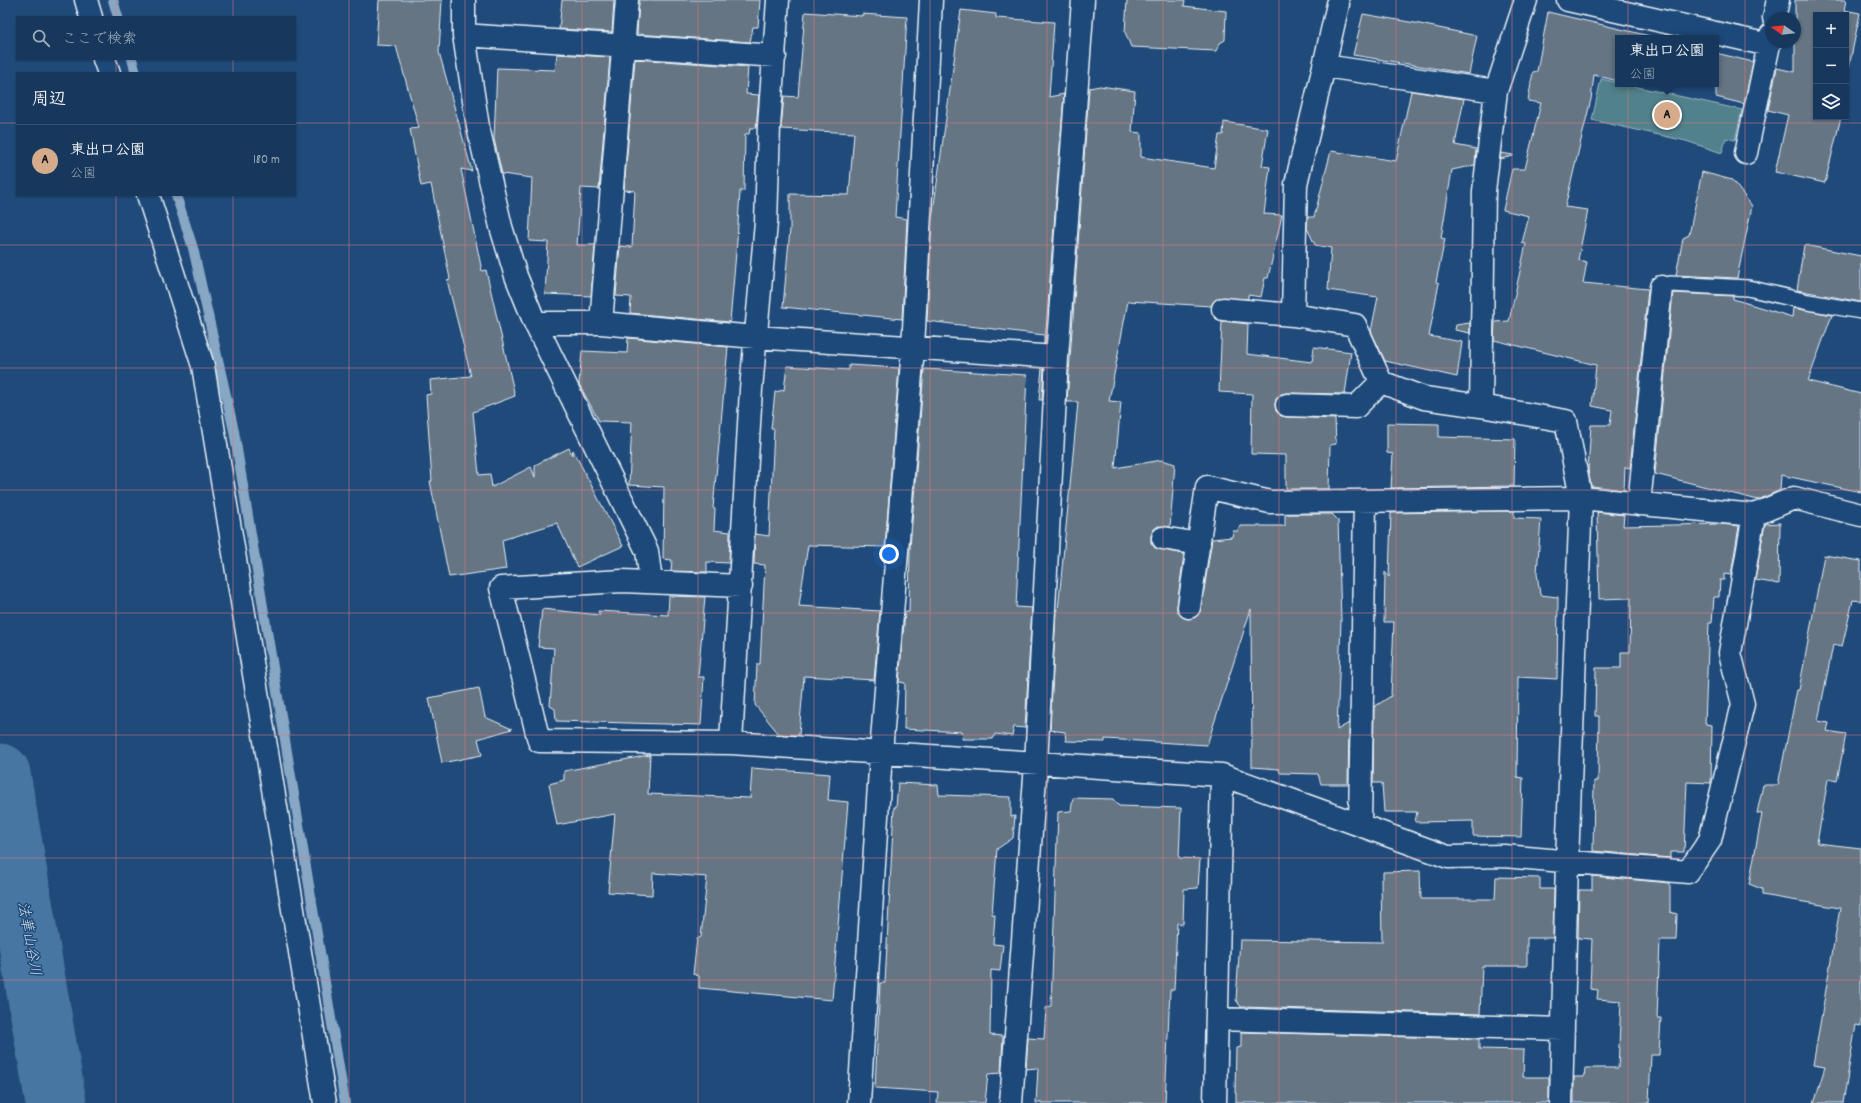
<!DOCTYPE html>
<html lang="ja">
<meta charset="utf-8">
<style>
body{margin:0;font-family:Dekko,"Klee One",sans-serif;background:#244365;color:#f1f3f6}
.controls{position:absolute;right:12px;top:12px;display:grid;overflow:hidden;border-radius:0px;box-shadow:0 1px 3px #0004}
.controls button{width:36px;height:36px;display:grid;place-items:center;padding:0;border:0;border-bottom:1px solid #365272;background:#17385c;color:#f1f3f6;font:20px sans-serif}
.compass{position:absolute;left:1765px;top:12px;width:36px;height:36px;border-radius:50%;background:#17385c;box-shadow:0 1px 3px #0004;rotate:284deg}
.you{position:absolute;left:889px;top:554px;width:14px;height:14px;margin:-10px;border:3px solid #fff;border-radius:50%;background:#1a73e8;box-shadow:0 0 0 6px #1a73e833}
.badge{display:grid;place-items:center;width:26px;height:26px;border-radius:50%;background:#d6ab8b;color:#111;font-size:13px;font-weight:700}
.pin{position:absolute;translate:-50% -50%;border:2px solid #fff;box-shadow:0 1px 4px #0006}
.popup{position:absolute;left:1615px;top:35px;width:104px;height:52px;box-sizing:border-box;display:grid;place-content:center;border-radius:0px;background:#17385c;filter:drop-shadow(0 1px 3px #0005);font-size:13px;white-space:nowrap;color:#9eacbb}
.popup b{font-size:15px;color:#f1f3f6}
.popup::after{content:'';position:absolute;left:50%;top:100%;margin-left:-8px;border:8px solid transparent;border-top-color:#17385c}
.list{margin:0;padding:0;list-style:none}
h2{display:flex;justify-content:space-between;align-items:center;height:52px;margin:0;padding:0 16px;font-size:17px}
h2 small{font-size:13px;font-weight:400;color:#9eacbb}
.list li{display:grid;grid-template-columns:26px 1fr auto;gap:12px;align-items:center;box-sizing:border-box;height:72px;padding:0 16px;border-top:1px solid #365272}
.list b{display:block;font-size:15px;white-space:nowrap}
.list p{margin:0;font-size:13px;white-space:nowrap;color:#9eacbb}
.list em{font-size:13px;font-style:normal;color:#9eacbb}
.icon{flex:none;width:22px;height:22px;fill:none;stroke:currentColor;stroke-width:2;stroke-linecap:round;stroke-linejoin:round}
.map{position:relative;flex:none;width:1861px;height:1103px;overflow:hidden}
.search{position:absolute;background:#17385c;box-shadow:0 1px 3px #0004;left:16px;top:16px;width:280px;height:44px;display:flex;align-items:center;gap:10px;box-sizing:border-box;padding:0 14px;border-radius:0px;color:#9eacbb;font-size:15px}
.panel{position:absolute;background:#17385c;box-shadow:0 1px 3px #0004;left:16px;top:72px;width:280px;height:124px;border-radius:0px}
.map>svg:first-child{display:block}
.green{fill:#51818b;stroke:#9cb9c2}
.lines{fill:none;stroke-linecap:round;stroke-linejoin:round}
.stream{stroke:#87a7c5;stroke-width:10}
.river{stroke:#4776a3;stroke-width:61}
.building{fill:#657484;stroke:#e8f1f8}
.lane-casing{stroke:#e8f1f8;stroke-width:18}
.street-casing{stroke:#e8f1f8;stroke-width:25}
.lane{stroke:#1f4a7a;stroke-width:15}
.street{stroke:#1f4a7a;stroke-width:22}
.grid{fill:none;stroke:#dd787b;stroke-width:1;stroke-opacity:0.55}
.labels{text-anchor:middle;dominant-baseline:central;stroke-width:3;stroke-linejoin:round;paint-order:stroke}
.water-label{font-size:15px;font-style:italic;fill:#d0dfeb;stroke:#1f4a7a}
</style>
<div class="map">
<svg width="1861" height="1103" viewBox="0 0 1861 1103">
<rect width="100%" height="100%" fill="#1f4a7a"/>
<filter id="ink" filterUnits="userSpaceOnUse"><feTurbulence type="fractalNoise" baseFrequency=".025" numOctaves="2"/><feDisplacementMap in="SourceGraphic" scale="8" xChannelSelector="R" yChannelSelector="G"/><feConvolveMatrix kernelMatrix="1 2 1 2 8 2 1 2 1" color-interpolation-filters="sRGB"/></filter>
<g filter="url(#ink)">
<path class="green" d="M1601 79 1742 110 1735 140 1726 138 1722 153 1686 141 1592 120Z"/>
<g class="lines">
<path class="stream" d="M113 0 118 17
M132 59 136 73
M176 195 193 248 234 431 345 1103"/>
<path class="river" d="M0 774 56 1103"/>
</g>
<path class="building" d="M379 0H442L439 52 472 171 461 169 482 271 486 270 515 396 473 412 479 475 490 474 492 487 531 467 535 477V465L569 448 572 455 573 450 623 546 577 567 557 523 502 540 506 569 449 577 430 481H432L426 395 431 394 430 380 471 376 447 280 450 279 431 184 421 186 410 129 419 128 396 46 376 45Z
M562 0H614L612 32 559 29Z
M639 0H760L758 27H753L750 42 637 34Z
M1127 0H1185L1184 6 1226 11 1225 40 1220 43 1216 51 1131 47 1125 32Z
M1795 0H1846L1844 10 1860 13 1846 82V15H1816V117H1841L1825 183 1775 172 1788 115 1768 110 1777 68 1795 72Z
M961 10 996 14V18L1054 22 1049 97 1064 94 1045 344H1044V335L927 321 932 219Z
M805 12 862 16V14L907 17 895 217 907 219 902 319 783 307 790 229V194L849 195 854 133 781 129 784 96 798 97Z
M1548 12 1650 36V38H1618V81L1594 75 1591 99 1565 207 1588 210 1578 260 1587 262 1583 283 1648 289 1630 468 1625 467 1624 490 1591 486 1588 470 1591 425H1610L1612 410 1592 406 1596 365 1494 340 1495 322 1509 321 1526 244 1522 243 1529 216 1503 210 1512 169H1525L1541 103 1528 101 1533 72 1537 71Z
M1363 14 1415 23 1477 36 1469 74 1353 55Z
M1716 53 1753 62 1744 104 1716 97Z
M557 54 610 57 599 189 581 188 577 245H595L591 296 545 294 548 242 529 241 532 178 502 174 494 139 497 68 555 70Z
M635 59 748 67 746 94 759 95 756 128H750L749 134H745L744 191H740L737 241 730 322 630 313 631 297 616 296 620 246 632 247 635 191 624 190Z
M1100 86 1135 91 1132 132 1141 133V157L1214 168 1219 135H1223L1224 122 1268 129 1262 166 1270 167 1264 214 1282 215 1268 278H1265L1261 297 1248 295V299L1218 298 1213 302 1211 306 1128 301 1109 401 1121 402 1115 468 1162 460 1175 464 1170 527 1158 526 1153 530 1151 536V543L1155 548 1184 554 1177 606V611L1181 616 1187 619 1194 618 1198 615 1201 609 1212 539 1232 537 1233 531H1238L1240 526H1285V514H1332L1338 520 1341 621 1337 730 1349 723 1348 784H1321L1318 774 1280 773 1279 769 1252 767 1251 609 1207 745 1105 739V742L1066 741 1065 732 1050 730 1056 610H1058L1078 402H1067L1089 88Z
M1411 91 1464 99 1455 145 1476 149 1475 165 1452 170 1441 238 1445 239 1436 282 1439 283 1429 336 1462 342 1457 377 1385 361 1371 331 1378 297 1328 290 1331 248 1315 245 1307 228 1308 217H1314L1331 151 1396 161Z
M1501 153 1513 155V156L1500 159Z
M1702 172 1732 180 1752 206 1737 278 1676 275 1683 238 1689 235Z
M1804 245 1861 256V302L1797 290Z
M1673 293 1733 296V299L1792 317 1793 308 1832 315 1808 381 1861 394V492L1781 475 1780 490 1758 500 1655 474Z
M1222 321 1248 324 1247 354 1312 362 1314 347 1351 352 1345 394 1287 393 1281 394 1276 399 1275 404 1276 411 1281 416 1286 417 1335 419 1336 444 1330 445 1329 489H1286V455L1251 454 1252 394 1219 392Z
M1470 323V333L1455 330 1456 325Z
M628 338 728 347 713 508 715 509 714 530 730 532 729 563 707 562V572L671 571 672 560 663 559 664 487 629 485 632 422 599 421 579 384 582 351 627 353Z
M849 365 899 368 885 547 808 545 799 606 880 611 874 680 804 676 799 735 779 734 755 705 757 664H760L765 565 754 564 755 534 769 536 774 429H771L775 392 784 390 787 366 849 370Z
M1042 368 1044 369 1042 400H1039Z
M924 369 1027 375 1016 607 1032 608 1025 728 1014 727 1012 736 995 734 993 739H962L963 732 904 729 905 683 899 682 905 612H909L910 548Z
M1387 423 1439 424V437L1515 439 1514 486 1391 488 1393 454 1387 453Z
M1514 511V518L1541 519 1537 573 1540 595 1558 597 1557 679 1518 677 1517 777 1523 778 1521 837 1473 836V821L1415 822 1417 812H1384L1382 783H1373L1374 707 1391 696 1394 622H1384L1385 572 1389 577 1391 513Z
M1597 512 1624 515 1623 526 1721 524 1739 526 1731 575 1724 574V580H1720L1719 597H1714L1712 623H1709L1705 724 1712 725 1711 783 1687 782 1684 852H1670V858L1593 851 1594 781H1598L1599 716H1595L1596 668H1621V652H1630L1631 598 1599 599Z
M1780 523 1779 584 1755 580 1765 524Z
M1824 555 1861 561V601L1853 600 1842 647 1833 645 1818 721 1829 723 1827 731 1846 734 1837 781 1828 779 1817 843 1861 848V1026L1856 1025 1843 1103H1814L1825 1067 1813 1065 1840 908 1762 895V889L1749 884 1762 814 1757 813 1763 785H1778L1797 690H1799Z
M669 596 705 597 698 677H704L701 725 556 721 555 709 550 706 554 648 538 647 542 609 600 615 598 611 668 615Z
M479 688 485 717 512 729 478 739 482 755 442 763 429 698Z
M650 755 648 794 750 798 752 768 830 774 828 800 848 802 832 1000 699 988V976L693 974 697 939 701 937 707 877 653 873 652 895 608 892 615 814 557 825 549 784 564 780V771Z
M898 783 938 785 939 795 1011 797V817L1015 816 1013 838 997 849 992 914 995 915 993 944 1003 945 1000 971 991 970 990 1035 1003 1036 1001 1073 988 1074 985 1103H937L938 1092 875 1088 880 983H885L894 807H896Z
M1073 798 1113 799 1119 806 1181 808 1179 858 1200 859 1198 888 1184 889 1183 924 1177 923 1174 990H1170L1165 1103H1036L1038 1068 1026 1069 1028 1038 1044 1039 1046 1008 1051 1006 1058 812 1071 811Z
M1420 871 1421 899H1495L1496 877 1540 878V889H1554L1553 938H1527V966H1482L1480 1014 1241 1007 1236 1000 1240 940 1382 942 1381 879H1383V872Z
M1592 876 1670 883V912L1677 914 1676 940H1660L1657 1018H1661L1659 1055H1651L1649 1103H1574V1077H1584L1585 1068H1618L1621 1001 1597 999 1598 990 1590 989 1592 939 1578 938 1579 890H1592Z
M1241 1032 1479 1039V1049L1524 1050 1523 1077H1549V1103H1236V1093H1235L1236 1048 1241 1047Z"/>
<g class="lines">
<g class="lane-casing">
<path id="lane" d="M1661 287 1670 284 1748 288 1808 302 1861 311"/>
</g>
<g class="street-casing">
<path id="street" d="M86 0 91 17
M464 0V35L478 127 501 227 516 276 535 323H601L755 337 1057 357
M1568 0 1769 45
M1774 18 1778 0
M464 35 775 56
M104 59 109 73
M1324 66 1338 4
M1746 153 1771 35
M148 195 203 366 325 1103
M1223 309 1293 315 1355 325 1381 382 1424 398 1481 406 1484 191 1496 91 1526 0
M1293 315 1296 184 1324 66 1496 91
M535 323 647 551 651 582
M601 323 627 0
M1287 405 1356 407 1381 382
M1481 406 1566 421 1581 498 1567 862 1561 1103
M1639 504 1661 287
M1163 538 1199 544
M741 586 622 581 501 588 539 741 731 743 1222 775 1448 857 1504 856 1688 872 1710 840 1743 704 1730 653 1754 515
M1189 607 1207 487 1270 502 1581 498 1754 515 1794 498 1861 515
M731 743 751 389 766 223 769 126 778 0
M1360 825 1365 501
M1217 1019 1563 1029
M859 1103 881 753 913 348 931 0
M1011 1103 1036 764 1057 357 1083 0
M1215 1103 1222 775"/>
</g>
<use href="#lane" class="lane"/>
<use href="#street" class="street"/>
</g>
</g>
<path class="grid" d="M116 0V17M233 0V17M349 0V1103M465 0V1103M582 0V1103M698 0V1103M814 0V1103M930 0V1103M1047 0V1103M1163 0V1103M1279 0V1103M1396 0V1103M1512 0V1103M1628 0V1103M1745 0V1103M116 59V73M233 59V73M0 123H17M295 123H1861M116 195V1103M233 195V1103M0 245H1861M0 368H1861M0 490H1861M0 613H1861M0 735H1861M0 858H1861M0 980H1861"/>
<g class="labels">
<g class="water-label">
<text transform="translate(28 939) rotate(80)">法華山谷川</text>
</g>
</g>
</svg>
<div class="controls">
<button>+</button>
<button>−</button>
<button><svg class="icon" aria-label="layers" viewBox="0 0 24 24"><path d="M12 4l9 5-9 5-9-5zM3 14l9 5 9-5"/></svg></button>
</div>
<svg class="compass" viewBox="-18 -18 36 36"><path d="M0-13l5 13h-10z" fill="#e53935"/><path d="M0 13l5-13h-10z" fill="#9eacbb"/></svg>
<div class="you"></div>
<div class="pin badge" style="left:1667px;top:115px">A</div>
<div class="popup"><b>東出口公園</b>公園</div>
<div class="search"><svg class="icon" aria-label="search" viewBox="0 0 24 24"><circle cx="10" cy="10" r="6"/><path d="M15 15l6 6"/></svg>ここで検索</div>
<section class="panel">
<h2>周辺<small></small></h2>
<ul class="list">
<li><span class="badge">A</span><div><b>東出口公園</b><p>公園</p></div><em>180 m</em></li>
</ul>
</section>
</div>
